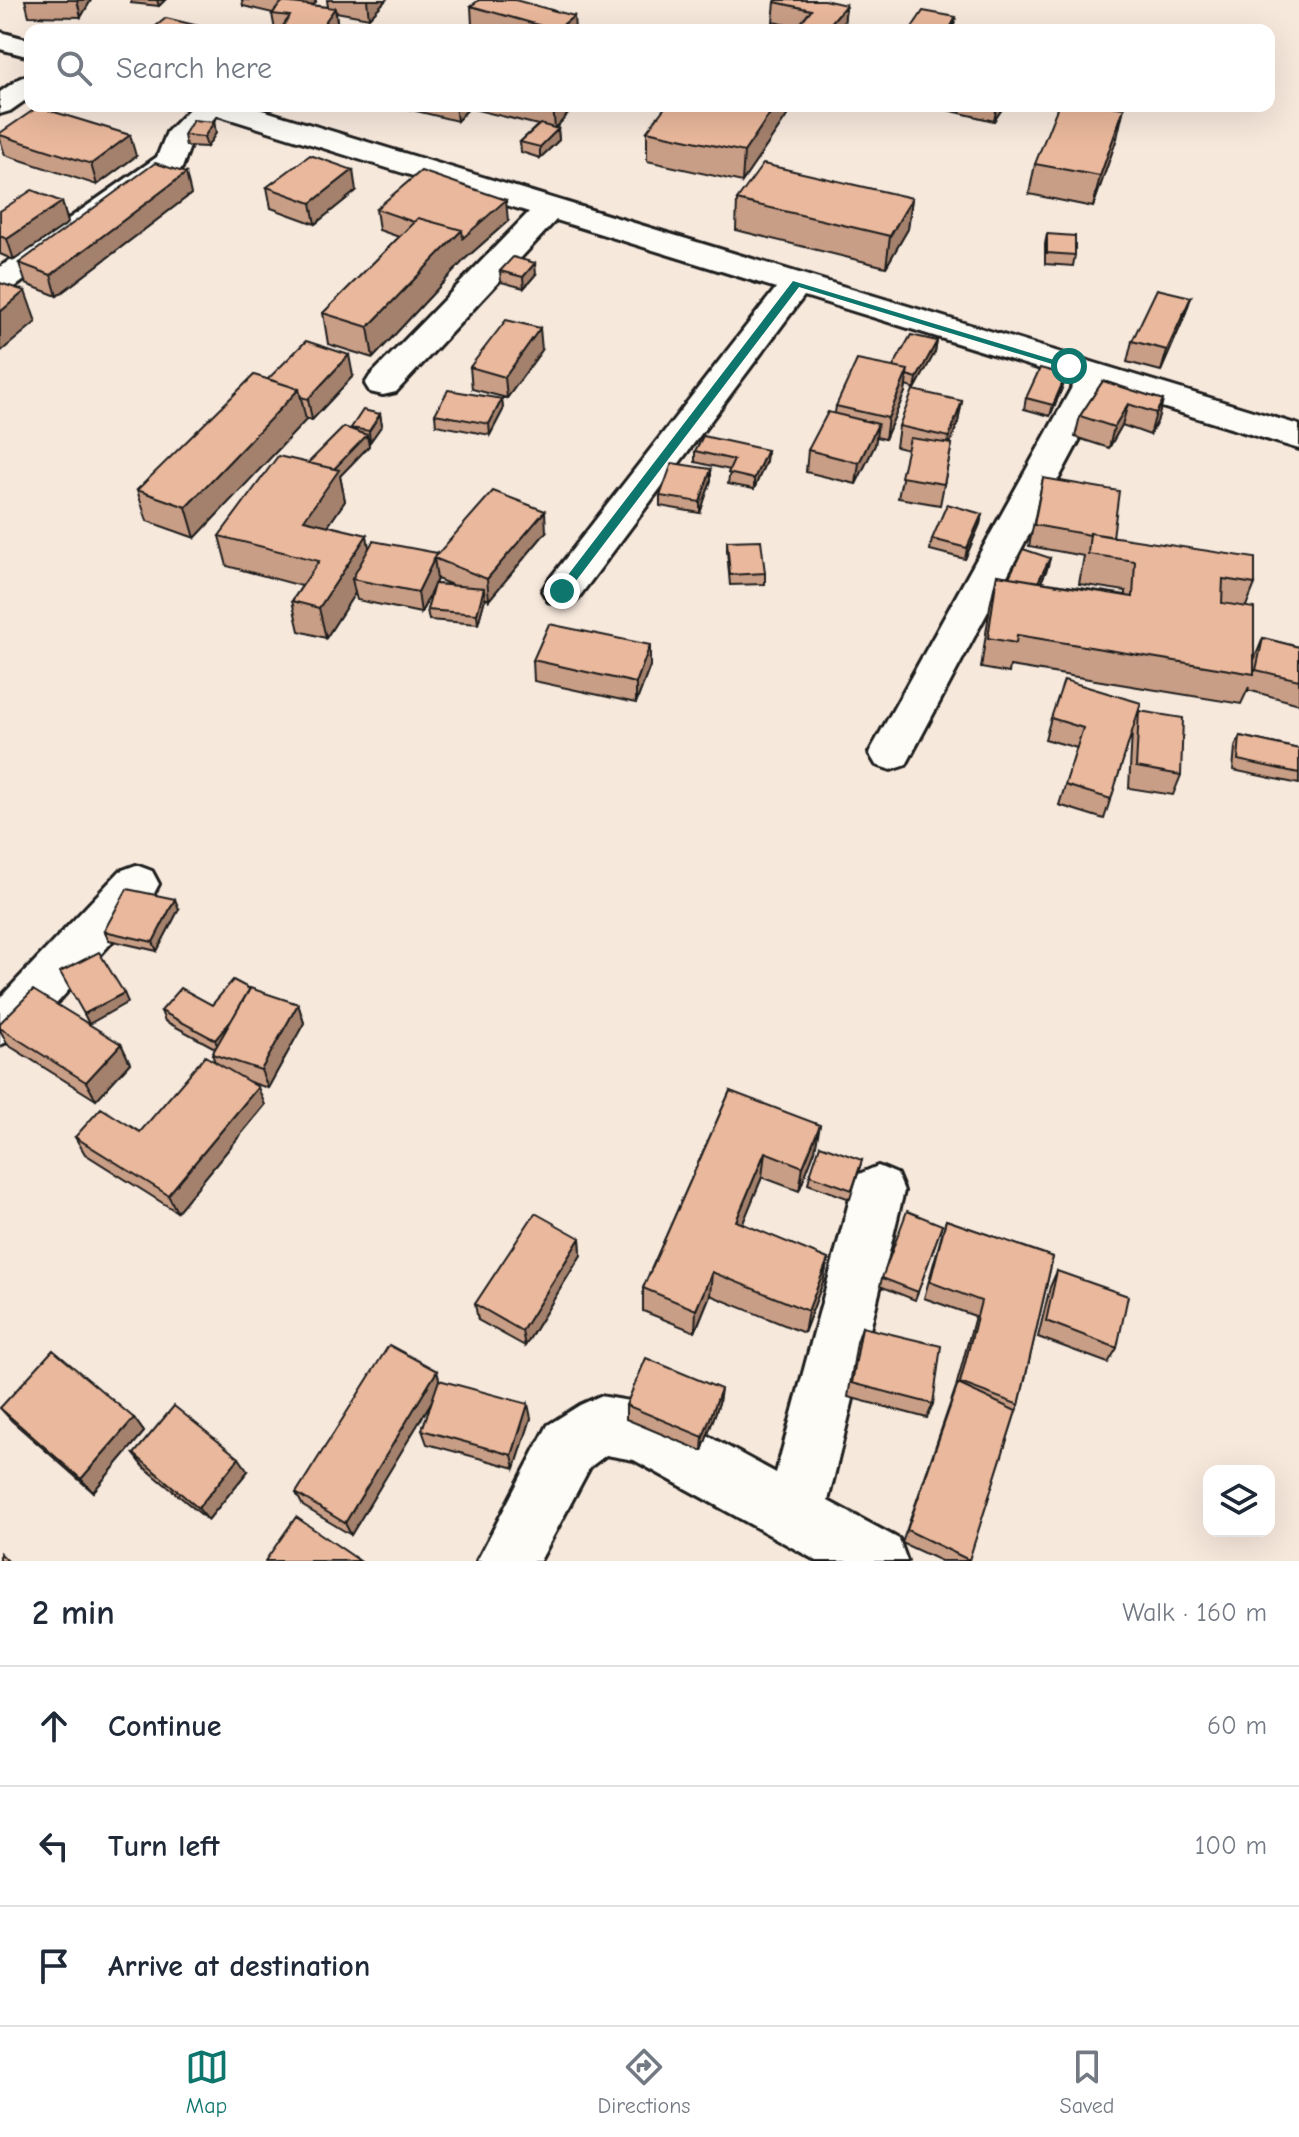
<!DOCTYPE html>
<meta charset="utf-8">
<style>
body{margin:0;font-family:"Comic Neue",sans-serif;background:#f2f2f3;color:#1f2937}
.controls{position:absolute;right:24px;bottom:24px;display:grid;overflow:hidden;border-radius:16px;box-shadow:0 8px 32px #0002}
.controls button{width:72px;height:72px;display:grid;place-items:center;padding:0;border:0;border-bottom:2px solid #e0e1e3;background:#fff;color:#1f2937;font:40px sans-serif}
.stop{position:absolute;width:24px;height:24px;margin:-18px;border:6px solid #0f766e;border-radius:50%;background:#fff}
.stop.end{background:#0f766e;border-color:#fff;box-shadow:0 2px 8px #0008}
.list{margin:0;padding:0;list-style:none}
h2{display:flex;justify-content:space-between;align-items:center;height:104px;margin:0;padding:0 32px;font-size:34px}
h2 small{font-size:26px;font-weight:400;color:#747a83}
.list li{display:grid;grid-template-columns:52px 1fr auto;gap:24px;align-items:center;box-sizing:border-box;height:120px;padding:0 32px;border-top:2px solid #e0e1e3}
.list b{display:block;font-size:30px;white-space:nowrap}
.list em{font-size:26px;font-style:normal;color:#747a83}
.icon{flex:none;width:44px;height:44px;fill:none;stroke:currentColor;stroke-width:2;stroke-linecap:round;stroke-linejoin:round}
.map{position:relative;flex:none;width:1299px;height:1561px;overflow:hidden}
.search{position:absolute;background:#fff;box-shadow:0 8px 32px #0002;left:24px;right:24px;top:24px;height:88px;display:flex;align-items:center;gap:20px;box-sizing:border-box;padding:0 28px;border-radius:16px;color:#747a83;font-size:30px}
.sheet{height:464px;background:#fff}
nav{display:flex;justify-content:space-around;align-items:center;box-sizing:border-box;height:112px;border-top:2px solid #e0e1e3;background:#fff;font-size:22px;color:#747a83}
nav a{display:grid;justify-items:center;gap:4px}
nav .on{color:#0f766e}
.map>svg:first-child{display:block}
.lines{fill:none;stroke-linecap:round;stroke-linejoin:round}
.street-casing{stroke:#1c1c1c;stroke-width:6}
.street{fill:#fdfcf7;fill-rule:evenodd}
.wall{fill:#c99e86;stroke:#1c1c1c;stroke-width:2;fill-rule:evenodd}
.shaded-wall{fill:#a4816d;stroke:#1c1c1c;stroke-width:2}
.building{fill:#eab89c;stroke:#1c1c1c;stroke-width:2}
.route{fill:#0f766e}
</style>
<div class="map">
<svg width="1299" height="1561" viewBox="0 0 1299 1561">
<rect width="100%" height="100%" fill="#f7e8dc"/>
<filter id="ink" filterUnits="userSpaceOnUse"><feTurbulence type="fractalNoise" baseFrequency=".0125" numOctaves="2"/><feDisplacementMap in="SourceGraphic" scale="16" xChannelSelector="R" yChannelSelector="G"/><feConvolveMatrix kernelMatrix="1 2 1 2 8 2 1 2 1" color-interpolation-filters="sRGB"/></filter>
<g filter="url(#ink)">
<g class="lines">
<g class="street-casing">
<path id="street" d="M0 32 30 40V57L0 49Z
M30 75V97L10 111 0 114V92L20 78Z
M192 106H249L1299 425V449L1106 390 906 765 891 770 876 765 869 753 1076 380 804 296 576 601 562 605 548 601 542 591 548 581 776 288 556 220 396 392 383 395 370 392 365 384 370 376 529 212 217 115 192 141 182 168 12 289 0 292V267L157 157 167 132Z
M136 865 152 871 159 884 152 897 32 1031 0 1045V998L120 871Z
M878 1166 897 1174 904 1191 828 1501 899 1539 907 1561H817L634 1460 606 1455 590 1467 540 1561H477L548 1425 580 1405 600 1396 641 1403 662 1411 776 1473 852 1191 859 1174Z"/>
</g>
<use href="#street" class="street"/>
</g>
<path class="wall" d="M25 0H91L81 17 29 16Z
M131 0H165L159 6 131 3Z
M242 0H315L316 2 312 5 328 7 327 0H386L369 18 336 12 338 28 337 30H275L272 14 273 13 243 6Z
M775 2 846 5 844 25 797 27 773 22Z
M471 6 575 30H468L472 25Z
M396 106H575L555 128 558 129 559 140 540 158 521 152 520 142 538 125 469 108 457 121Z
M931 106H1004L994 121Z
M791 110 742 182 647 161V131Z
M214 122 216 133 207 147 186 146 184 135Z
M0 133 136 156 97 185 5 155 0 139Z
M1117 138 1093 207 1029 194 1035 164Z
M267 187 356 191 315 224 271 208Z
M191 194 57 296 26 284 19 263Z
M912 198 908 229 886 267 736 230 737 200Z
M62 202 68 223 14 260 0 254V211Z
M376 209 508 221 465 259 373 358 328 344 323 313 399 237 379 230Z
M1047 234 1075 255 1073 266 1045 264V244Z
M500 271 536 274 524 288 501 282Z
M1191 297 1184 318 1161 371 1127 362 1132 341Z
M937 341 935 352 915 389 906 386 905 392 885 439 876 437 875 445 856 484 806 472 808 450 835 413 836 406 893 367Z
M542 350 507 398 472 389 470 367Z
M1066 375 1063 386 1050 416 1024 409 1026 398Z
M353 376 312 420 305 418 306 420 195 538 147 521 137 490 268 379Z
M1103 381 1163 400 1157 422 1150 435 1122 425 1109 448 1075 437 1080 416Z
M502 399 503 410 490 435 436 425 435 414Z
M962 401 958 422 950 444H952L940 505 898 498 908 450 896 447 899 426Z
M380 414 382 425 370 442H368L369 446 340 476 345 501 328 526 369 548 437 553V555L546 532 489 600 485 598 478 624 429 620 427 610 434 586 421 613 357 600 355 593 326 638 299 631 292 601 302 586 227 566 219 536 351 429V428ZM437 579 452 585 435 584Z
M767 450 766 461 754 489 728 484 730 470 695 462V451Z
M711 469V480L700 513 660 506V496Z
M1043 478 1113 537 1255 584 1246 606 1254 660 1263 638 1299 647V704L1248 690 1249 687 1241 704 1010 666 1009 673 981 668 990 606 997 575 1009 577 1050 558 1047 569 1041 582 1126 595V591L1079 584 1084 556 1029 546Z
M982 514 980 524 965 559 930 550 932 539Z
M727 541 765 573V584L730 585 727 551Z
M650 645V666L636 703 534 681 533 660Z
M1139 711 1181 775 1173 795 1129 788 1132 732 1104 819 1059 805 1077 748 1045 739 1051 718Z
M1240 736 1299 749V784L1233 770 1235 747Z
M179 909 157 951 109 940 104 931Z
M250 989 298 1004 304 1023 268 1088 250 1082 265 1105 177 1212 85 1154 75 1137 140 1132 215 1062 212 1054 215 1048 165 1021 161 1011 212 1005Z
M0 1023 121 1044 130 1063 96 1100 8 1045 0 1030Z
M730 1091 815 1150 799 1191 762 1177 742 1224 828 1259 823 1282 804 1333 710 1295 695 1332 643 1311V1288Z
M862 1160 850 1199 808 1184 810 1175Z
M946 1220 1053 1257 1019 1405 1016 1411 968 1561H941L902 1543 956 1387 975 1316 924 1298Z
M942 1225 915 1300 880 1286 882 1278Z
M580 1238 581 1255 525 1346 478 1320 475 1304Z
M1057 1271 1117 1348 1108 1363 1038 1337 1050 1287Z
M862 1327 933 1404 927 1418 848 1397 857 1342Z
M439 1380 531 1418 515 1468 427 1444 422 1430 432 1400 351 1535 303 1506 296 1493Z
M719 1403 702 1451 626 1419V1405Z
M0 1408 134 1418 144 1432 93 1492 12 1421Z
M134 1454 248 1471 208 1520 144 1467Z"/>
<path class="shaded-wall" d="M77 0H91L81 17Z
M157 0H165L159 6Z
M295 0H315L316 2 298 18Z
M367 0H386L369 18Z
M846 5 844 25 840 30H825Z
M335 8 338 28 337 30H319Z
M574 16 575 30H557Z
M956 17 953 30H949Z
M455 106H469V108L457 121Z
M553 106H575L555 129Z
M775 106H791V110L742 182 744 152Z
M997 106H1004L994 121Z
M1124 108 1117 138 1093 207 1100 176Z
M214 122 216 133 207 147 204 137Z
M558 129 559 140 540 158V147Z
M130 135 136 156 97 185 91 164Z
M353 170 356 191 315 224 311 203Z
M186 173 191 194 57 296 51 275Z
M912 198 908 229 886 267 890 236Z
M506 200 508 221 465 259 373 358 368 327 462 230Z
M62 202 68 223 14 260 7 239Z
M535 263 536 274 524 288 523 277Z
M25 291 36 322 0 352V312Z
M1191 297 1184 318 1161 371 1167 350Z
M540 328 542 350 507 398 505 377Z
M937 341 935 352 915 389 917 378Z
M349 355 353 376 312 420 308 399Z
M908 370 905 392 885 439 888 418Z
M1066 375 1063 386 1050 416 1053 405Z
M299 389 306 420 195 538 186 507Z
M502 399 503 410 490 435 489 424Z
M1163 400 1157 422 1150 435 1156 413Z
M962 401 958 422 945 458 949 437Z
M1128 404 1122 425 1109 448 1114 427Z
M380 414 382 425 370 442 369 431Z
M878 424 875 445 856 484 859 463Z
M367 435 369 446 340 476 345 501 311 551 304 520 321 482Z
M767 450 766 461 754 489V479Z
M711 469V480L700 513V502Z
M545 511 546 532 489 600 487 579Z
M982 514 980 524 965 559 967 548Z
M367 535 372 566 352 579 355 593 326 638 319 608Z
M437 553 438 560 434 558 437 579 421 613 418 592Z
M1050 558 1047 569 1032 601 1034 590Z
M484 588 485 599 478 624 477 614Z
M650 645V666L636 703V683Z
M175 899 179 909 157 951 153 942Z
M255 991 219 1050 215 1040Z
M124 993 128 1002 89 1024 84 1014Z
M298 1004 304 1023 268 1088 261 1070Z
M121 1044 130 1063 96 1100 86 1082Z
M258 1087 265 1105 177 1212 168 1195Z
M820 1125 815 1150 799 1191 803 1167Z
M765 1152 762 1177 734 1245 736 1221Z
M580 1238 581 1255 525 1346 522 1331Z
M828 1259 823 1282 804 1333 808 1311Z
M712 1272 710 1295 695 1332 696 1310Z
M437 1371 441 1386 351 1535 345 1523Z
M721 1389 719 1403 702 1451 703 1437Z
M528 1404 531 1418 515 1468 512 1455Z
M134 1418 144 1432 93 1492 81 1479Z
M239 1458 248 1471 208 1520 198 1508Z"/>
<path class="building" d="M479 0H515L574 16 556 30 471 6Z
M776 0H824L846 5 825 30H795L811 10 775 2Z
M282 2 335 8 319 30H280L290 16 272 14Z
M923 11 956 17 949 30H918L911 29Z
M166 18 215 30H151Z
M472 25 493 30H468Z
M666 106H775L744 152 647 131Z
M1058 106H1110L1124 108 1100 176 1035 164Z
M38 107 130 135 91 164 0 135V133Z
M193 120 214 122 204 137 184 135Z
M540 124 558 129 540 147 520 142Z
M310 155 353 170 311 203 267 187Z
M155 163 186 173 51 275 19 263Z
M763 164 912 198 890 236 737 200Z
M421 171 506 200 463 238 462 230 418 218 414 222 376 209Z
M32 190 62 202 7 239 0 236V211Z
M418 218 462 230 368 327 323 313Z
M1047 234 1075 236V255L1047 253Z
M513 257 535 263 523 277 500 271Z
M0 283 25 291 0 312Z
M1157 289 1191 297 1167 350 1132 341Z
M506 320 540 328 505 377 470 367Z
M911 335 937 341 917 378 907 375 908 370 893 367Z
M306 341 349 355 308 399 301 397 299 389 268 379Z
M857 360 908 370 888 418 836 406Z
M1040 368 1066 375 1053 405 1026 398Z
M254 375 299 389 186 507 137 490Z
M1103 381 1163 400 1156 413 1128 404 1114 427 1080 416Z
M448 390 502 399 489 424 435 414Z
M913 390 962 401 949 437 899 426Z
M363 410 380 414 369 431 351 428Z
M828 412 878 424 859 463 808 450Z
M344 427 367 435 334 469 308 463Z
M703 436 767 450 754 479 728 473 734 460 695 451Z
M910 438 952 444 944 484 901 477Z
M278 456 339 470 304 520 367 535 319 608 292 601 319 561 219 536Z
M672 463 711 469 700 502 660 496Z
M1043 478 1119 491 1113 537 1090 533V535L1034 525Z
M493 491 545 511 487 579 434 558Z
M947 504 982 514 967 548 932 539Z
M1090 533 1255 558V584L1223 579 1222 603 1254 608V674L1017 635 1016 643 988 638 997 575 1133 597 1135 561 1088 554Z
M761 540 765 573 730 575 727 541Z
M373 541 437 553 418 592 352 579Z
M1023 549 1050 558 1038 582 1009 577Z
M434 584 484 588 477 614 427 610Z
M549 624 650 645 636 683 533 660Z
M1263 638 1299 647V680L1256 670Z
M1064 680 1141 703 1111 799 1065 785 1083 728 1051 718Z
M1139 711 1183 718 1181 775 1136 767Z
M1240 736 1299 749V773L1238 760Z
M127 889 175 899 153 942 104 931Z
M99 952 124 993 84 1014 60 972Z
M233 980 250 989 231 1021 215 1040 161 1011 181 988 212 1005Z
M250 988 298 1004 261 1070 212 1054Z
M33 990 121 1044 86 1082 0 1028V1023Z
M205 1056 258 1087 168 1195 75 1137 101 1108 140 1132Z
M730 1091 820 1125 803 1167 765 1152 736 1221 828 1259 808 1311 712 1272 696 1310 643 1288Z
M820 1145 862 1160 852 1190 810 1175Z
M907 1211 942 1225 918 1292 882 1278Z
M535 1213 580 1238 522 1331 475 1304Z
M946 1220 1053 1257 1019 1405 960 1383 981 1301 930 1282Z
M1057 1271 1128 1296 1117 1348 1046 1321Z
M862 1327 941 1346 933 1404 852 1383Z
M389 1345 437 1371 345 1523 296 1493Z
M53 1350 134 1418 81 1479 0 1408Z
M646 1358 721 1389 703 1437 626 1405Z
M439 1380 528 1404 512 1455 422 1430Z
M958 1384 1016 1411 969 1560 907 1530Z
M174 1406 239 1458 198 1508 134 1454Z
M296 1517 360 1561H265Z
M0 1553 8 1561H0Z"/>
</g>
<path class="route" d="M793 281 1074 366 1065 368 799 287 566 594H558V588Z"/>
</svg>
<div class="controls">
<button><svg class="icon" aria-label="layers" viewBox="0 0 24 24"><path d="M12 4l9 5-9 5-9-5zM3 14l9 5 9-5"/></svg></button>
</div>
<div class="stop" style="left:1069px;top:366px"></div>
<div class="stop end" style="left:562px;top:591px"></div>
<div class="search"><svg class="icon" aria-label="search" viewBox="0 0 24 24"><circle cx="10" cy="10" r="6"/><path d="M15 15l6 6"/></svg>Search here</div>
</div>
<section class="sheet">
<h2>2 min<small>Walk · 160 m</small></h2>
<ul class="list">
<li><svg class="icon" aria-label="ahead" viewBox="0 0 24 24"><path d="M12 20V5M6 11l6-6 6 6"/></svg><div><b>Continue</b></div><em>60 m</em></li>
<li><svg class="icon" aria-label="left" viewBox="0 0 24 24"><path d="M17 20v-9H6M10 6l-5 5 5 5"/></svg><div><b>Turn left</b></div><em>100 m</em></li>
<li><svg class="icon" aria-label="arrive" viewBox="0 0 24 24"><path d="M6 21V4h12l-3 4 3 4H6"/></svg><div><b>Arrive at destination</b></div></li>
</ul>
</section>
<nav>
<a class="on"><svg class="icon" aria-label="map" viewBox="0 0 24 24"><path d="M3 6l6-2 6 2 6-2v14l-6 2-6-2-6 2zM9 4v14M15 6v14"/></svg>Map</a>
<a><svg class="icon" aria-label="directions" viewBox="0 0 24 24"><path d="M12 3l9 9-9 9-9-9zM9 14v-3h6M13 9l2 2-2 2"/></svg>Directions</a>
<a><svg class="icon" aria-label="saved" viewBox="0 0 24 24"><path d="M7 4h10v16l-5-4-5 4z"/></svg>Saved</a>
</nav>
